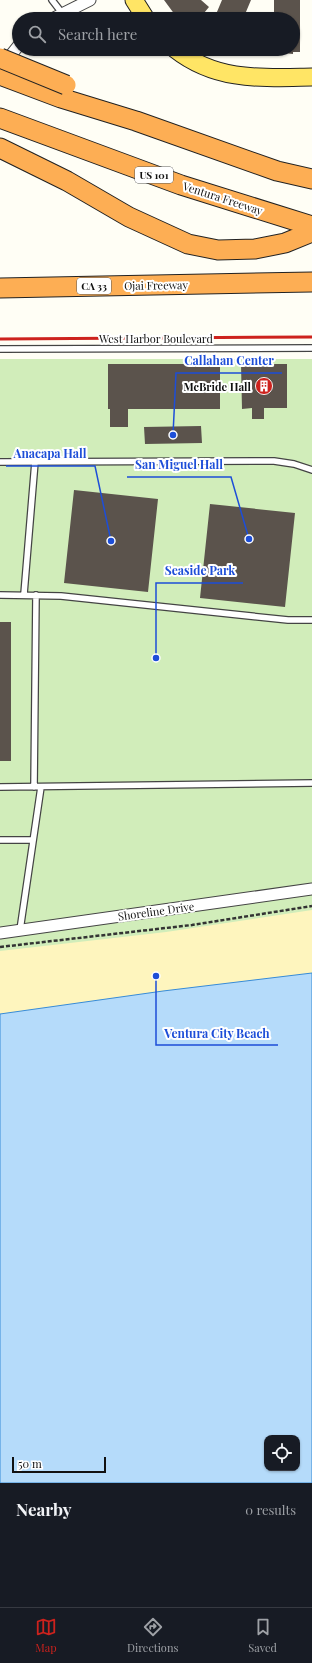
<!DOCTYPE html>
<style>
body{margin:0;font-family:"Playfair Display",serif;background:#242831;color:#f1f3f6}
.controls{position:absolute;right:12px;bottom:12px;display:grid;overflow:hidden;border-radius:8px;box-shadow:0 1px 3px #0004}
.controls button{width:36px;height:36px;display:grid;place-items:center;padding:0;border:0;border-bottom:1px solid #363941;background:#171b24;color:#f1f3f6;font:20px sans-serif}
.scale{position:absolute;left:12px;bottom:10px;width:94px;box-sizing:border-box;padding-left:4px;border:2px solid #111;border-top:0;font-size:11px;line-height:14px;white-space:nowrap;color:#111;-webkit-text-stroke:3px #fff;paint-order:stroke}
.list{margin:0;padding:0;list-style:none}
h2{display:flex;justify-content:space-between;align-items:center;height:52px;margin:0;padding:0 16px;font-size:17px}
h2 small{font-size:13px;font-weight:400;color:#9ea1a6}
.icon{flex:none;width:22px;height:22px;fill:none;stroke:currentColor;stroke-width:2;stroke-linecap:round;stroke-linejoin:round}
.map{position:relative;flex:none;width:312px;height:1483px;overflow:hidden}
.search{position:absolute;background:#171b24;box-shadow:0 1px 3px #0004;left:12px;right:12px;top:12px;height:44px;display:flex;align-items:center;gap:10px;box-sizing:border-box;padding:0 14px;border-radius:22px;color:#9ea1a6;font-size:15px}
.sheet{height:124px;background:#171b24}
nav{display:flex;justify-content:space-around;align-items:center;box-sizing:border-box;height:56px;border-top:1px solid #363941;background:#171b24;font-size:11px;color:#9ea1a6}
nav a{display:grid;justify-items:center;gap:2px}
nav .on{color:#cd221d}
.map>svg:first-child{display:block}
.green{fill:#d1edba}
.sand{fill:#fef5be}
.water{fill:#b5dbfa;stroke:#378bd7;fill-rule:evenodd}
.building{fill:#5b534c}
.lines{fill:none;stroke-linecap:round;stroke-linejoin:round}
.lane-casing{stroke:#444;stroke-width:8}
.street-casing{stroke:#444;stroke-width:13}
.primary-casing{stroke:#222;stroke-width:19}
.highway-casing{stroke:#222;stroke-width:21}
.path{stroke:#333;stroke-width:2.5;stroke-dasharray:4 2;stroke-linecap:butt}
.lane{stroke:#fff;stroke-width:5.5}
.street{stroke:#fff;stroke-width:11}
.primary{stroke:#ffe565;stroke-width:17}
.highway{stroke:#fdae54;stroke-width:19}
.rail{stroke:#cd221d;stroke-width:3}
.highway-bridge-casing{stroke:#222;stroke-width:21;stroke-linecap:butt}
.highway-bridge{stroke:#fdae54;stroke-width:19}
.labels{text-anchor:middle;dominant-baseline:central;stroke-width:4;stroke-linejoin:round;paint-order:stroke}
.shield{fill:#fff;stroke:#585858;stroke-width:1}
.shield-label{font-size:10px;font-weight:bold;fill:#111}
.street-label{font-size:11px;fill:#111;stroke:#fff}
.poi-label{font-size:11px;font-weight:bold;fill:#111;stroke:#fff;text-anchor:end}
.leader{fill:none;stroke:#1d4ed8;stroke-width:1.5}
.callout-dot{fill:#1d4ed8;stroke:#fff;stroke-width:1.5}
.callout-label{font-size:12px;text-anchor:middle;font-weight:bold;fill:#1d4ed8;stroke:#fff;stroke-width:4;stroke-linejoin:round;paint-order:stroke}
</style>
<div class="map">
<svg width="312" height="1483" viewBox="0 0 312 1483">
<rect width="100%" height="100%" fill="#fffef5"/>
<path class="green" d="M0 359H312V957L0 1000Z"/>
<path class="sand" d="M312 910V1001L0 1025V951L166 932Z"/>
<path class="water" d="M312 973V1483H0V1014L163 991ZM267 1438H297V1468H267Z"/>
<path class="building" d="M164 0H201L209 7 199 19H178Z
M222 0H251L243 19H214Z
M274 0H300V52H293V54L274 52V49H293V19H274Z
M238 49H258L257 52 250 51 249 53 238 51Z
M108 364H220V409H128V427H110V409H108Z
M241 364H287V408H264V419H252V408L242 409Z
M201 426 202 443 145 444 144 427Z
M74 490 158 499 148 592 64 583Z
M210 504 295 513 285 607 200 598Z
M0 622H11V761H0Z"/>
<g class="lines">
<g class="lane-casing">
<path id="lane" d="M52 0 62 13
M0 349 312 348
M0 462 274 461 294 464 312 470
M24 594 35 462
M0 595 61 596 288 620H312
M0 787 312 783
M34 787 36 595
M0 840H33
M20 930 41 787"/>
</g>
<g class="street-casing">
<path id="street" d="M52 19 90 0
M3 65 19 45
M0 933 312 889"/>
</g>
<g class="primary-casing">
<path id="primary" d="M134 0 146 19
M175 49C217 82 262 78 312 77"/>
</g>
<g class="highway-casing">
<path id="highway" d="M0 75 61 98 136 121 277 171 312 179
M0 118 181 185 312 226
M0 148 67 181 129 217 188 244 218 250 255 249 285 243 312 232
M0 288 312 282"/>
</g>
<path class="path" d="M0 947 192 925 312 906"/>
<use href="#lane" class="lane"/>
<use href="#street" class="street"/>
<use href="#primary" class="primary"/>
<use href="#highway" class="highway"/>
<path class="rail" d="M0 339 312 337"/>
<g class="highway-bridge-casing">
<path id="highway-bridge" d="M0 58 66 85"/>
</g>
<use href="#highway-bridge" class="highway-bridge"/>
</g>
<defs>
<g id="building-disc" transform="scale(0.9)"><circle r="9.5" fill="#cd221d" stroke="#fff"/><path d="M-4-6H4V6H1V3H-1V6H-4ZM-2.5-4.3h1.7v1.8h-1.7ZM.8-4.3h1.7v1.8H.8ZM-2.5-1h1.7V.8h-1.7ZM.8-1h1.7V.8H.8Z" fill="#fff"/></g>
</defs>
<g fill-rule="evenodd">
<use href="#building-disc" x="264" y="386"/>
</g>
<g class="labels">
<g class="shield">
<rect x="135" y="167" width="38" height="16" rx="3"/>
<rect x="77" y="278" width="34" height="16" rx="3"/>
</g>
<g class="shield-label">
<text x="154" y="175">US 101</text>
<text x="94" y="286">CA 33</text>
</g>
<g class="street-label">
<text transform="translate(223 198) rotate(18)">Ventura Freeway</text>
<text transform="translate(156 285) rotate(-1)">Ojai Freeway</text>
<text x="156" y="338">West Harbor Boulevard</text>
<text transform="translate(156 911) rotate(-8)">Shoreline Drive</text>
</g>
<g class="poi-label">
<text x="251" y="386">McBride Hall</text>
</g>
</g>
<path class="leader" d="M173 435L176 373H282M111 541L95 466H6M249 539L231 477H127M156 658L156 583H243M156 976L156 1045H278"/>
<g class="callout-dot">
<circle cx="173" cy="435" r="4"/>
<circle cx="111" cy="541" r="4"/>
<circle cx="249" cy="539" r="4"/>
<circle cx="156" cy="658" r="4"/>
<circle cx="156" cy="976" r="4"/>
</g>
<g class="callout-label">
<text x="229" y="365">Callahan Center</text>
<text x="50" y="458">Anacapa Hall</text>
<text x="179" y="469">San Miguel Hall</text>
<text x="200" y="575">Seaside Park</text>
<text x="217" y="1038">Ventura City Beach</text>
</g>
</svg>
<div class="controls">
<button><svg class="icon" aria-label="locate" viewBox="0 0 24 24"><circle cx="12" cy="12" r="6"/><path d="M12 2v4M12 18v4M2 12h4M18 12h4"/></svg></button>
</div>
<div class="scale">50 m</div>
<div class="search"><svg class="icon" aria-label="search" viewBox="0 0 24 24"><circle cx="10" cy="10" r="6"/><path d="M15 15l6 6"/></svg>Search here</div>
</div>
<section class="sheet">
<h2>Nearby<small>0 results</small></h2>
<ul class="list">
</ul>
</section>
<nav>
<a class="on"><svg class="icon" aria-label="map" viewBox="0 0 24 24"><path d="M3 6l6-2 6 2 6-2v14l-6 2-6-2-6 2zM9 4v14M15 6v14"/></svg>Map</a>
<a><svg class="icon" aria-label="directions" viewBox="0 0 24 24"><path d="M12 3l9 9-9 9-9-9zM9 14v-3h6M13 9l2 2-2 2"/></svg>Directions</a>
<a><svg class="icon" aria-label="saved" viewBox="0 0 24 24"><path d="M7 4h10v16l-5-4-5 4z"/></svg>Saved</a>
</nav>
